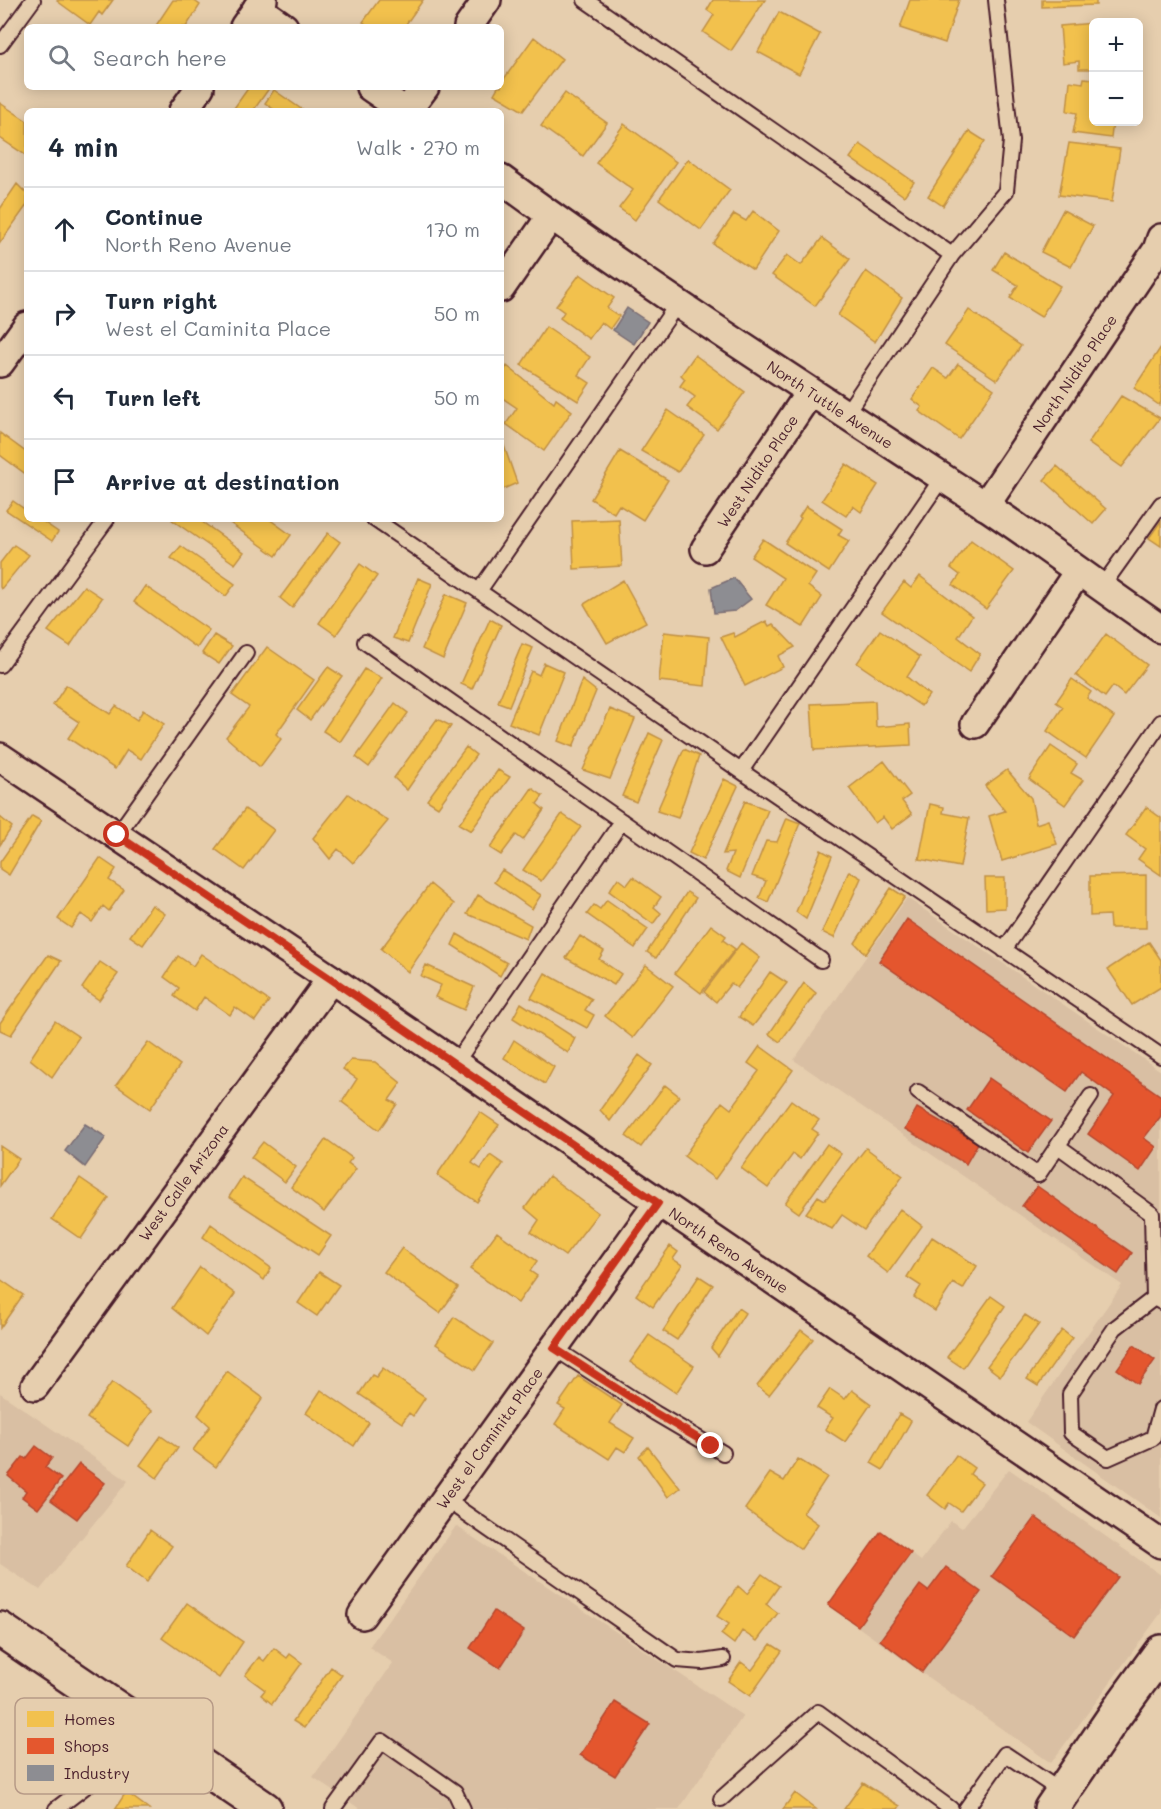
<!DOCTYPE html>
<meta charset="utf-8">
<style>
body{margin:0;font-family:Mali,sans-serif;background:#f6f6f7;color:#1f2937}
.controls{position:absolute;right:18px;top:18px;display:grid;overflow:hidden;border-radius:9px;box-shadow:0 3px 15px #0003}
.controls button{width:54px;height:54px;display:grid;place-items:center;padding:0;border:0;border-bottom:2px solid #e0e1e3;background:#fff;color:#1f2937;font:30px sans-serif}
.stop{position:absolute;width:18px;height:18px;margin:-14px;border:4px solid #c8321e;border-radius:50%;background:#fff}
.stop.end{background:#c8321e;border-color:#fff;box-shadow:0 2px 6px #0008}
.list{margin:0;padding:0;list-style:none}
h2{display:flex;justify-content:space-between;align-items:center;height:78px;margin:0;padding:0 24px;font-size:26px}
h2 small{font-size:20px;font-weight:400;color:#747a83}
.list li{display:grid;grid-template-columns:39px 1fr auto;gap:18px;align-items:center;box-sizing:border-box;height:84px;padding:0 24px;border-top:2px solid #e0e1e3}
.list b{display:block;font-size:22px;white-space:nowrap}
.list p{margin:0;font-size:20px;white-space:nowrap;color:#747a83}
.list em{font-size:20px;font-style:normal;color:#747a83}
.icon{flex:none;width:33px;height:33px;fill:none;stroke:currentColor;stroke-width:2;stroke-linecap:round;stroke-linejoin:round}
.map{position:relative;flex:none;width:1161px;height:1809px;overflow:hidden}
.search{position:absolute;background:#fff;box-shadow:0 3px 15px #0003;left:24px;top:24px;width:480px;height:66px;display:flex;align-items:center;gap:15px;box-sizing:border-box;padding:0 21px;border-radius:9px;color:#747a83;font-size:22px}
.panel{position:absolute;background:#fff;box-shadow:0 3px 15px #0003;left:24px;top:108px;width:480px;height:414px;border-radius:9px}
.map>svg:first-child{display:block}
.built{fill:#d9bfa3}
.homes{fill:#f2c14e;stroke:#c09044;stroke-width:1.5}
.shops{fill:#e4572e;stroke:#b6462d;stroke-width:1.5}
.industry{fill:#8d8d92;stroke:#796c73;stroke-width:1.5}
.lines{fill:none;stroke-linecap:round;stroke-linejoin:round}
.service-casing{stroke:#4a1f2b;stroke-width:18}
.minor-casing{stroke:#4a1f2b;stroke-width:32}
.tertiary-casing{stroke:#4a1f2b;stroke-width:38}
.primary-casing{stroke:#4a1f2b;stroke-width:38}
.service{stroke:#e6ceae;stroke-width:14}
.minor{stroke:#e6ceae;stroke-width:27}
.tertiary{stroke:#e6ceae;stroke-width:33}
.primary{stroke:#e6ceae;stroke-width:33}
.route{stroke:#c8321e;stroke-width:8}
.labels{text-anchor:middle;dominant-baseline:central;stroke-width:6;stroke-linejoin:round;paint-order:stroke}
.street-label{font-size:15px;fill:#4a1f2b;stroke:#e6ceae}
.key{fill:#e6ceae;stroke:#b79a87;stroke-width:1.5}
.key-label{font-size:16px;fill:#4a1f2b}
</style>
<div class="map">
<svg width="1161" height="1809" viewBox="0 0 1161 1809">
<rect width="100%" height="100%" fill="#e6ceae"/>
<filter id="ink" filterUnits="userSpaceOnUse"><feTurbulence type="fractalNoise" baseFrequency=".0167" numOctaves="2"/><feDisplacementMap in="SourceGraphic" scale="12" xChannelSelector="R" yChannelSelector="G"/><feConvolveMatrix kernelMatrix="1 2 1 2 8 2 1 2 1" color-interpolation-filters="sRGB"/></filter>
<g filter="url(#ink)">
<path class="built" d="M907 898 1161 1071V1518L1026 1422 1122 1285 794 1060Z
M0 1393 128 1481 40 1590 0 1564Z
M1009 1469 1161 1575V1613L1051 1763 926 1676 828 1605 881 1531 921 1561 951 1521 962 1528Z
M456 1526 743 1716 679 1809H360L313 1777 393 1663 369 1647Z"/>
<path class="homes" d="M58 0H113L102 15 99 12 90 25 57 1Z
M173 0H193L200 5 186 27H155Z
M379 0H423L404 27H370L363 22Z
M713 0H765L731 51 703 32 714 15 707 10Z
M910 0H959L945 43 900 28Z
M1042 0H1096V5L1042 7Z
M779 12 820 34 799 74 758 52Z
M1094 23V69H1079V61L1063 63 1060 26Z
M534 37 562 59 523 111 494 94 498 87H501V83Z
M1084 78 1094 79V122H1113L1111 138 1073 133 1077 113 1067 111 1070 81 1083 83Z
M249 87H270L253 111H232Z
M274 90 304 111H276L265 103Z
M565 93 607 123 583 156 541 126Z
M0 103 27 121V156L0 138Z
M624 124 676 162 635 220 619 208 633 190 596 163Z
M969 131 985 141 943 206 928 196Z
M1069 143 1120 149 1112 202 1059 195Z
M860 144 914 182 904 196 850 158Z
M688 159 730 190 701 230 659 199Z
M17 184 27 194V205L0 243V209Z
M1063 210 1093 226 1071 267 1041 252Z
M753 211 779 231 753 270 713 244 734 214 746 221Z
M822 238 850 259 815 306 772 275 787 255 801 265Z
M1004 252 1060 286 1041 317 1010 298 1018 285 993 270Z
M866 271 902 298 875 342 838 315Z
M580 274 614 298 607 308 619 316 610 329 601 322 589 339 560 318 564 312 556 306Z
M969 310 1021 346 997 380 945 345Z
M546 327 590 357 578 375 590 383 578 401 521 365Z
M1161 347V402L1159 405 1134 388Z
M695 355 745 392 717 429 687 407 695 397 680 386 685 379 681 375Z
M958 364 994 389 959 439 919 411 922 407 912 399 933 368 948 378Z
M507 366 554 403 556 399 572 411 544 451 506 424 517 408 501 397V375Z
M1121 396 1160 418 1122 467 1088 443Z
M668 410 704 435 678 472 641 451Z
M0 433 27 453V475L0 455Z
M502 440 517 483 501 490V441Z
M620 451 668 480 643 520 619 505 614 513 591 499Z
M846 464 878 485 861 512 853 506 846 516 822 500Z
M1057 466 1106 509 1093 524 1044 480Z
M13 501 27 511V519H39L58 532 52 541 6 510Z
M806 506 842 529 838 535 849 541 829 572 785 543 801 518 799 517Z
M173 519H198L244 552 235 564 172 520Z
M232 519H269L291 535 276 556 230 523Z
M619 519 622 566 574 569 572 521Z
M1161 521V546L1149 538Z
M328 533 340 542 292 608 280 598Z
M763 539 816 574 808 586 822 597 803 627 766 605 783 578 751 557Z
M971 540 1014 571 986 609 953 585 960 575 951 568Z
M14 545 29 555 1 589 0 587V563Z
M181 546 235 584 226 596 171 558Z
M360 564 377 576 336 635 319 623Z
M920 576 972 616 958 637 980 654 969 672 882 612 904 582 911 588Z
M418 578 432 584 408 643 393 638Z
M623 580 646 622 607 643 584 604Z
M84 586 102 598 70 646 48 631Z
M145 586 209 630 197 648 134 602Z
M446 594 467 603 443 659 422 649Z
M490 619 501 625 472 689 461 684Z
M766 621 769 626 773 624 795 647 778 656 783 667 745 686 721 637 733 633 735 637Z
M880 630 920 657 907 677 929 695 921 706 857 663Z
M664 632 709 637 705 686 659 681Z
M1106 634 1147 665 1124 695 1113 686 1105 697 1076 675Z
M214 635 232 646 219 664 202 653Z
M522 644 533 648 509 706 498 702Z
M267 647 314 680 276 734 281 739 260 767 226 737 249 707 232 695Z
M544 663 564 672 539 735 509 723 531 671 539 675Z
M328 667 342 676 310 720 297 710Z
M364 669 382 678 340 742 323 731Z
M1072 679 1091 692 1087 698 1114 717 1086 758 1047 731 1063 707 1056 702Z
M582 680 596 691 573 747 558 741Z
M66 685 110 714 116 706 137 720 143 710 164 724 141 759 127 750 115 769 68 738 79 722 53 705Z
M875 701 876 727 910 724 911 745 814 750 811 704Z
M395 703 408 713 369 767 356 757Z
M610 709 635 719 610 779 583 770Z
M437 719 451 726 407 790 394 778Z
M649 733 663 740 636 802 622 796Z
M1051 746 1077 764 1071 773 1083 780 1065 805 1029 779Z
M466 747 476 755 438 807 427 800Z
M684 749 699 756 678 818 657 811Z
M884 761 910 795 902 801 912 814 892 829 883 817 875 823 849 788Z
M498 770 510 777 471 831 459 824Z
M1007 770 1031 798 1036 824 1048 820 1057 844 1002 861 989 816 1005 811 985 786Z
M724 779 738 786 703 860 689 853Z
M532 788 543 796 537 804 544 810 523 840 516 835 501 855 490 848Z
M348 794 388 821 353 863 338 849 330 859 313 838Z
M745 801 768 810 740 878 726 871 733 853 723 854Z
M930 804 944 807 943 813 969 818 960 867 919 859Z
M1146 807 1161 818V875L1138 859 1145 849 1126 835Z
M245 809 274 830 244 870 215 849Z
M562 814 581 827 541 881 523 870Z
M32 816 41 821 9 875 0 869V862Z
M0 817 12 827 0 845Z
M787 818 800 823 768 902 759 898 766 881 752 876 766 841 777 842Z
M821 850 832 856 806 919 796 912Z
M100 858 116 869 109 880 124 890 109 911 103 906 92 922 81 914 71 928 58 919Z
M502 870 541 895 532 909 494 882Z
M849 871 861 878 834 938 822 932Z
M1146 875V928H1110L1109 915 1090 916V876Z
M633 877 661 897 654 907 661 913 653 924 609 891 618 878 627 885Z
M985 878H1005V908L986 909Z
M430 884 454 904 408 972 381 949Z
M891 888 905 897 866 954 855 943Z
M687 892 696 898 656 958 647 952Z
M478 895 531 925 526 939 467 914Z
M607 900 648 929 635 948 587 914 594 905 600 909Z
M152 905 165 914 143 945 130 936Z
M711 925 726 936 723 940 735 949 701 993 675 973Z
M457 934 507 963 500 976 452 945Z
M580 936 604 951 599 959 621 974 614 985 566 958Z
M1149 942 1161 960V987L1132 1005 1108 969Z
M741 943 760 958 737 988 731 983 716 1002 704 992Z
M201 954 269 1001 255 1021 235 1007 230 1015 204 997 195 1011 174 996 179 988 164 977 178 956 193 966Z
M48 955 61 961 11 1035 0 1030V1023Z
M100 962 118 974 99 1000 82 988Z
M426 965 474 987 464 1010 435 997 441 985 421 976Z
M646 965 673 986 633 1038 605 1016Z
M770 972 787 983 753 1026 739 1017Z
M545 973 592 999 585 1010 594 1015 587 1028 531 998Z
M804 983 816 993 780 1042 769 1034Z
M521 1003 575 1038 568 1053 513 1018Z
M55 1021 79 1037 52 1077 30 1059Z
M514 1040 554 1067 545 1084 504 1058Z
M148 1042 180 1065 150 1109 116 1085Z
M760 1046 793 1070 715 1179 684 1156 722 1102 731 1109 759 1071 748 1063Z
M639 1055 652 1065 610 1121 600 1110Z
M351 1060 375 1062 401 1083 389 1100 397 1104 379 1130 342 1102 357 1079 343 1069Z
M665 1085 679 1096 641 1147 626 1136Z
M791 1100 819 1120 812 1129 818 1133 800 1159 793 1154 768 1188 741 1168Z
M480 1112 499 1125 472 1163 481 1169 490 1155 503 1164 477 1202 437 1175Z
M326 1139 352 1158 348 1163 356 1169 324 1212 291 1187Z
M263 1142 296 1167 285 1182 251 1157Z
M827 1144 841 1154 799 1213 785 1203Z
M0 1146 19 1159 0 1186Z
M866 1148 903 1176 864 1230 842 1215 832 1229 806 1213 818 1196 825 1200Z
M549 1176 598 1213 565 1256 531 1232 539 1220 525 1208Z
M242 1177 331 1236 318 1255 229 1197Z
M80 1178 109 1198 81 1239 52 1219Z
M900 1209 922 1226 888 1273 866 1256Z
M211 1224 271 1268 264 1280 203 1237Z
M497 1232 537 1261 530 1271 537 1276 518 1303 470 1269Z
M932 1237 977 1266 963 1289 953 1283 935 1311 914 1297 921 1286 907 1277Z
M670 1246 678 1252 673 1259 682 1265 653 1307 636 1295Z
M402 1248 458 1288 440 1313 384 1272Z
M200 1267 235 1294 206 1336 172 1308Z
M319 1272 339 1285 317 1316 298 1303Z
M699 1276 713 1285 677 1340 663 1331Z
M0 1279 23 1295 0 1328Z
M991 1296 1005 1306 963 1368 947 1357Z
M738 1308 745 1313 718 1356 711 1348Z
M1025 1315 1039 1324 1000 1376 987 1366Z
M454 1317 493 1343 475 1370 436 1344Z
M801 1330 813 1339 769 1395 757 1386Z
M1062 1330 1072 1338 1038 1386 1027 1379Z
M649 1335 694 1366 676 1393 630 1362Z
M383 1368 425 1398 413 1416 409 1413 402 1423 359 1394 372 1375 376 1377Z
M227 1371 263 1398 216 1467 193 1450 210 1426 198 1415Z
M578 1376 622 1405 610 1423 634 1438 625 1452 617 1447 609 1459 555 1424 565 1409 558 1405Z
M112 1382 152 1411 128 1446 87 1418Z
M830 1389 845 1399 852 1390 871 1404 845 1442 825 1429 833 1418 817 1408Z
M321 1390 369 1423 354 1446 306 1413Z
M899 1414 911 1421 883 1470 871 1463Z
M161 1436 178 1448 157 1478 140 1465Z
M648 1447 680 1488 668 1497 639 1456Z
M956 1455 974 1468 970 1474 982 1483 961 1511 949 1503 945 1509 927 1495Z
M798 1459 827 1477 803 1513 818 1524 801 1549 745 1509 770 1473 784 1481Z
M150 1530 172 1546 147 1582 126 1566Z
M762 1574 779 1586 766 1604 778 1613 757 1641 742 1631 734 1644 721 1634 729 1624 717 1616 738 1586 747 1594Z
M187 1603 243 1642 219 1678 162 1638Z
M771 1644 782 1651 750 1696 728 1681 741 1662 752 1670Z
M274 1648 287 1658 290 1654 302 1663 272 1704 261 1695 265 1690 245 1675 259 1657 264 1661Z
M331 1667 342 1675 304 1728 293 1721Z
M863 1783 900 1806 898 1809H844Z
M126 1792 149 1809H115Z
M795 1793 816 1809H783Z"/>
<path class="shops" d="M907 919 1161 1096V1116L1144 1138 1156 1147 1140 1171 1088 1134 1114 1096 1081 1072 1067 1092 879 961Z
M989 1078 1051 1121 1028 1153 967 1110Z
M917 1108 978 1143 966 1164 905 1129Z
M1037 1186 1132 1253 1118 1274 1022 1206Z
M1134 1345 1155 1360 1138 1384 1117 1369Z
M36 1446 52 1458 45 1467 61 1479 38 1509 22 1497 26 1491 8 1476 23 1457 26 1459Z
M79 1464 105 1483 77 1519 51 1500Z
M1035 1517 1118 1577 1074 1636 992 1576Z
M881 1531 911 1553 858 1626 828 1605Z
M946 1567 981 1592 922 1672 880 1640 920 1585 928 1591Z
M494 1611 524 1631 500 1668 470 1648Z
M615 1702 650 1724 615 1776 580 1755Z"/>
<path class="industry" d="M627 308 648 322 634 344 613 330Z
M734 578 751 599 735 611 714 613 711 588Z
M85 1124 106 1137 85 1167 65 1151Z"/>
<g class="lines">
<g class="service-casing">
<path id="service" d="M585 0 952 255
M0 45 33 0
M845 415 952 255 1006 191 1011 141 996 0
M374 519 741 771 1161 1056
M1101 588 1161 504
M479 591 678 303
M365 642 821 960
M0 665 107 519
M741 771 942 478
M117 835 246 653
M1004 950 1161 722
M455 1064 622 821
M918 1092 1038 1175 1091 1096
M1058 1146 1152 1214 1154 1298 1161 1302
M1154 1298 1115 1328 1070 1394 1071 1433 1108 1458 1153 1438 1161 1409
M554 1348 655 1413 723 1453
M445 1499 677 1660 702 1662 723 1659
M721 1799 818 1712 951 1809
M56 1809 103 1773 145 1727
M333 1809 382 1741 455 1792 463 1809
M966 1809 1005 1754 1062 1792"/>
</g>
<g class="minor-casing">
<g id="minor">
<path d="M257 8 284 27"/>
<path d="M244 27 263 0"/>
<path d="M468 27 487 0"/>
<path d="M370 87 405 111"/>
<path d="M183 111 200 87"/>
<path d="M407 111 425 87"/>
<path id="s1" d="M501 179C657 294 821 398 983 504 1043 544 1101 588 1161 629"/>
<path d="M501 288 551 216"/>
<path d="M0 363 27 326"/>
<path id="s2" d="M985 506 1157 250 1161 238"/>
<path id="s3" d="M705 549 810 392"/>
<path d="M975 724 1078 572"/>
<path id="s4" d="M0 757 331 979 1161 1544"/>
<path id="s5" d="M35 1386 331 979"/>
<path id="s6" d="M362 1615 658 1203"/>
</g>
</g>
<g class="tertiary-casing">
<path id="tertiary" d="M1051 1809 1115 1715 1161 1652"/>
</g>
<g class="primary-casing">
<path id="primary" d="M0 1629 265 1809"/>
</g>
<use href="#service" class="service"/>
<use href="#minor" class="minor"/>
<use href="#tertiary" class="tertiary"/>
<use href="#primary" class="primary"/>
</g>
</g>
<g class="lines" filter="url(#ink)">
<path class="route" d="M117 835 331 979 658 1203 554 1348 655 1413 711 1446"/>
</g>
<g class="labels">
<g class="street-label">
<text stroke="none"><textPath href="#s2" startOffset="160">North Nidito Place</textPath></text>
<text stroke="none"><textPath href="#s1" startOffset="399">North Tuttle Avenue</textPath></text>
<text stroke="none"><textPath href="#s3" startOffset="94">West Nidito Place</textPath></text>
<text stroke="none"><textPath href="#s5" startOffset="252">West Calle Arizona</textPath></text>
<text stroke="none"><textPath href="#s4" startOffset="880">North Reno Avenue</textPath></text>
<text stroke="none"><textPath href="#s6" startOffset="218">West el Caminita Place</textPath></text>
</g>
</g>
<rect x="15" y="1698" width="198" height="96" rx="9" class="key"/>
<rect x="27" y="1711" width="27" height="16" fill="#f2c14e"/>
<rect x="27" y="1738" width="27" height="16" fill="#e4572e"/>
<rect x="27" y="1765" width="27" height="16" fill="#8d8d92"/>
<g class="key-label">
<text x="64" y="1725">Homes</text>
<text x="64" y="1752">Shops</text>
<text x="64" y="1779">Industry</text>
</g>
</svg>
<div class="controls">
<button>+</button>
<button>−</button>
</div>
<div class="stop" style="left:117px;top:835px"></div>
<div class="stop end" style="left:711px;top:1446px"></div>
<div class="search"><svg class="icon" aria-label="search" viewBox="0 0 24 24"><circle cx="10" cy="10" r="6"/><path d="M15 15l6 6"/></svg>Search here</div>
<section class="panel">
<h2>4 min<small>Walk · 270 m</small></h2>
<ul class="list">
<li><svg class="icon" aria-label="ahead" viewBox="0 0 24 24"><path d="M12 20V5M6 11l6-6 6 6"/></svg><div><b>Continue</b><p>North Reno Avenue</p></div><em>170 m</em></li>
<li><svg class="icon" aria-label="right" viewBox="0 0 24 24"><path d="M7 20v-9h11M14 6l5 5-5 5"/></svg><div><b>Turn right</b><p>West el Caminita Place</p></div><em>50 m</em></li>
<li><svg class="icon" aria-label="left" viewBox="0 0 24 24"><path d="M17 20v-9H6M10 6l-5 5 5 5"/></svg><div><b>Turn left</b></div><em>50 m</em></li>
<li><svg class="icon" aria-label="arrive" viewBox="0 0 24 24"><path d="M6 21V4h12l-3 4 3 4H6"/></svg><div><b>Arrive at destination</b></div></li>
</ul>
</section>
</div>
